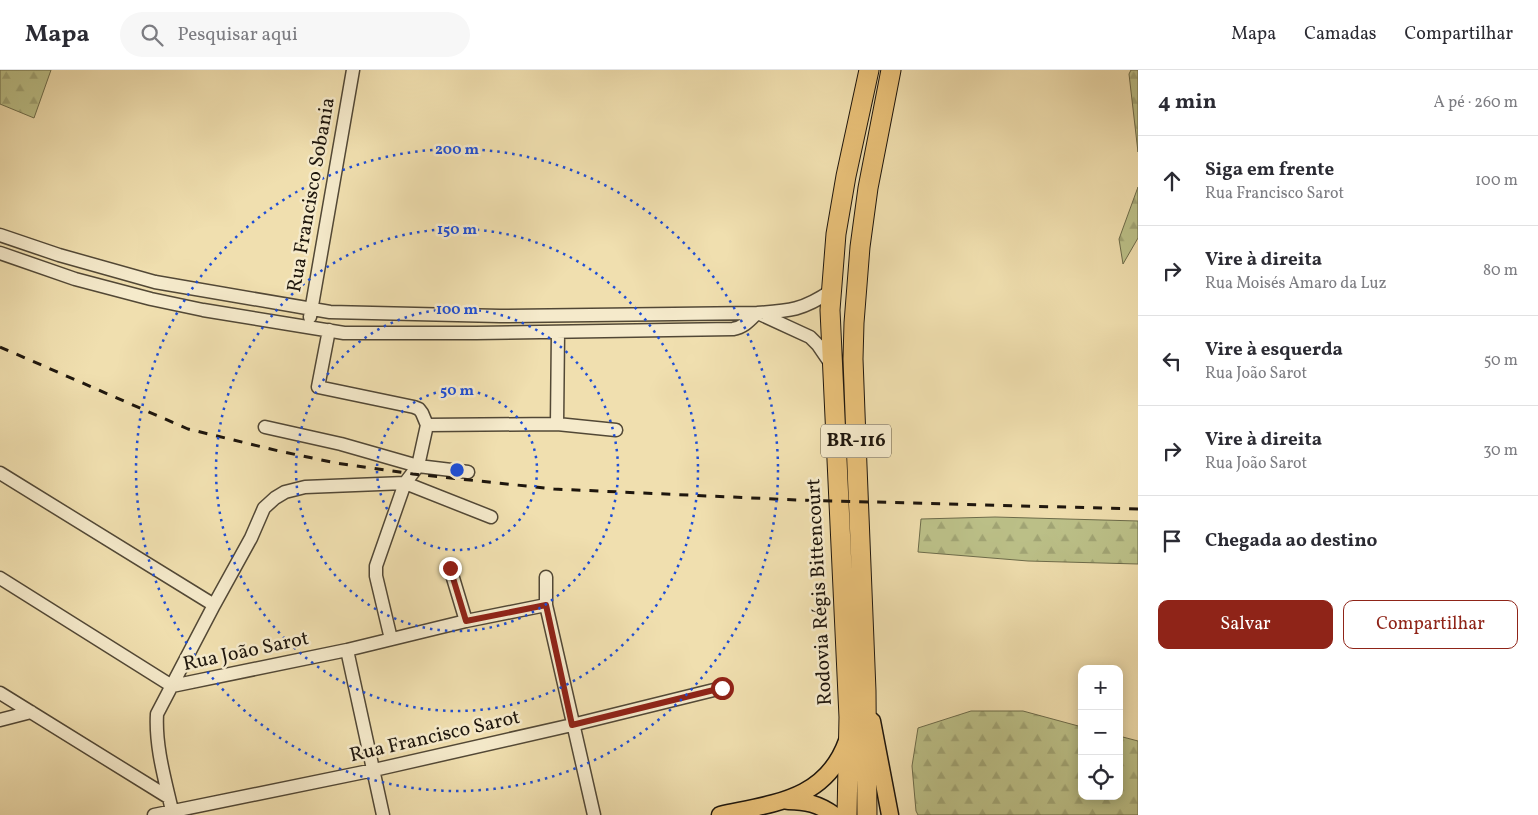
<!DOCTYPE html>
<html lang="pt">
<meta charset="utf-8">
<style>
body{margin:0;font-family:Vollkorn,serif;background:#f7f7f7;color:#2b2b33}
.controls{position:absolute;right:15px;bottom:15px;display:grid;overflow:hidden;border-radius:10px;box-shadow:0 2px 12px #0003}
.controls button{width:45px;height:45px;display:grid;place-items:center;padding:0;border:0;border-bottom:1px solid #e1e1e2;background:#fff;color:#2b2b33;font:25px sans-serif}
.stop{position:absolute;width:15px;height:15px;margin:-11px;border:4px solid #8f2418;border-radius:50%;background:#fff}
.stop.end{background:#8f2418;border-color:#fff;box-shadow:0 1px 5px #0008}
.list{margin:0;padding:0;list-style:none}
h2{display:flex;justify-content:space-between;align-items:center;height:65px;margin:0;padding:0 20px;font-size:21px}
h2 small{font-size:16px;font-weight:400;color:#7c7c81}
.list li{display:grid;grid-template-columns:32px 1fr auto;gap:15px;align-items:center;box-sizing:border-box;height:90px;padding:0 20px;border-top:1px solid #e1e1e2}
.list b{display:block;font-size:19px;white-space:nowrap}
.list p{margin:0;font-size:16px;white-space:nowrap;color:#7c7c81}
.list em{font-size:16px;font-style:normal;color:#7c7c81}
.actions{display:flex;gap:10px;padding:15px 20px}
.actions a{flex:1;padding:11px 0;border:1px solid #8f2418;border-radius:10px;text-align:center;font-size:18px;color:#8f2418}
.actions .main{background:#8f2418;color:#fff}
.icon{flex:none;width:28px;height:28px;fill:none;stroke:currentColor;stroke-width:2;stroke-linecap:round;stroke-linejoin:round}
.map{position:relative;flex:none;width:1138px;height:745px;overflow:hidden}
header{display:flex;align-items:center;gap:30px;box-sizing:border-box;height:70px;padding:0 25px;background:#fff;border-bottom:1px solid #e1e1e2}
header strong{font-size:24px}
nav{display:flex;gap:28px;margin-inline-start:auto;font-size:18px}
.search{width:350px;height:45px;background:#f7f7f7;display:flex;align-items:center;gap:12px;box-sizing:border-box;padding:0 18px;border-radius:28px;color:#7c7c81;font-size:19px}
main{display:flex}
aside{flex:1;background:#fff}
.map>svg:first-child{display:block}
.forest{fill:url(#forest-firs);stroke:#6d6c4b}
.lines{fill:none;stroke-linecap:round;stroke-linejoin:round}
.minor-casing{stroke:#524836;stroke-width:15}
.major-casing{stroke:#1e160d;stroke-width:19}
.highway-casing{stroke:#1e160d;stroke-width:21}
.minor{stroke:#f5eacb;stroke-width:12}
.major{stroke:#e8c078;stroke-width:16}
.highway{stroke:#e8c078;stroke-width:19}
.rail{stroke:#1e160d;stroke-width:3;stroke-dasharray:9 9;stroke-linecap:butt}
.route{stroke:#8f2418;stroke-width:6}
.ring{fill:none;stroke:#1d4ed8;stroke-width:2.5;stroke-dasharray:2.5 5}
.labels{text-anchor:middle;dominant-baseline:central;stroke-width:5;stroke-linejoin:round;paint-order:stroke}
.shield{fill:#f5eacb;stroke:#5e5646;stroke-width:1}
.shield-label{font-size:19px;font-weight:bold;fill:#1e160d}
.street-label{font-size:20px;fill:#1e160d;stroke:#f5eacb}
.centre{fill:#1d4ed8;stroke:#f5eacb;stroke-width:2.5}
.ring-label{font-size:15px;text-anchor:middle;font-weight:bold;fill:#1d4ed8;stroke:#f5eacb;stroke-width:5;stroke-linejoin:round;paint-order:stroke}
</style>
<header>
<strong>Mapa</strong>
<div class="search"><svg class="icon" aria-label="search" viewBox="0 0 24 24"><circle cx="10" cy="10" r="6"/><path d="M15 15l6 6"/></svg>Pesquisar aqui</div>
<nav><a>Mapa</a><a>Camadas</a><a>Compartilhar</a></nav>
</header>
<main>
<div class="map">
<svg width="1138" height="745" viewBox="0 0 1138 745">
<defs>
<pattern id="forest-firs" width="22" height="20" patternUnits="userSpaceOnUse" patternTransform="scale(1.25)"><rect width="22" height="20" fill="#bcc189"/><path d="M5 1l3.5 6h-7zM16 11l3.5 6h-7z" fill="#a1a575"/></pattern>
</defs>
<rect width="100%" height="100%" fill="#f0dfaf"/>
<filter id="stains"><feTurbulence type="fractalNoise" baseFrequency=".004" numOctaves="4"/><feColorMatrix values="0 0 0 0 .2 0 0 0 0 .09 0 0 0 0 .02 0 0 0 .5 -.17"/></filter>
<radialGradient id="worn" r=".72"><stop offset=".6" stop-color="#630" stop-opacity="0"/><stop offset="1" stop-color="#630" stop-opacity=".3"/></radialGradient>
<path class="forest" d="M0 0H51L34 48 0 34Z
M1131 0H1138V82L1129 4Z
M1138 117V168L1123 194 1119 169Z
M995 447 1138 451V494L1028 491 918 482 921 449Z
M971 641H1023L1082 657V726H1119V666L1138 671V745H918L916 741 912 696 918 658Z"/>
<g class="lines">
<g class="minor-casing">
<path id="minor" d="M0 165 59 185 155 212 330 242 500 246 757 243C790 241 803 240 831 221
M0 183 75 209 151 229 203 240 344 263H476L733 259C744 257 749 251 757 243
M760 244 810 267 818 275 831 294
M310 247 353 0
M329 260 318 317 414 337 419 339 422 343 427 355 418 396 405 413 376 496V506L391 569
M557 354 558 262
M427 355 557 354 616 360
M265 357 341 374 418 396 468 402
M0 403 214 535
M450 498 466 551
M546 507V535L594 745
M0 508 172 616 347 580 466 551 546 535
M347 580 383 745
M0 623 168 727
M0 650 31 642
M154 745 374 700 572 655 722 618
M173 745C166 713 155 678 157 644L214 535 251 468 264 438 275 428 285 422 305 417 405 413 491 447"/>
</g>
<g class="major-casing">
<path id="major" d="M872 651 890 745
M788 731C806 731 819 734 834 745
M720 745C774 733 826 730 847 671"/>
</g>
<g class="highway-casing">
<path id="highway" d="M847 745 849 647 830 240 836 164 846 106 869 0
M867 745 866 621 857 396 853 289 854 253 860 177 868 118 891 0"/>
</g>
<use href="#minor" class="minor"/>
<use href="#major" class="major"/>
<use href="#highway" class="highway"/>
<path class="rail" d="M0 277 188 359 279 381 336 393 413 404 554 419 797 430 1138 439"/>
</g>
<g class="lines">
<path class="route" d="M450 498 466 551 546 535 572 655 722 618"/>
</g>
<g class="ring">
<circle cx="457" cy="400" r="80"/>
<circle cx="457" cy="400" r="161"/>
<circle cx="457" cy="400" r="241"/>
<circle cx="457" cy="400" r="321"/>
</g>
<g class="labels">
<rect class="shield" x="821" y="354.5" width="70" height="33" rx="4"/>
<g class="shield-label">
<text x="856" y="371">BR-116</text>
</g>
<g class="street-label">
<text transform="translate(312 125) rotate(-80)">Rua Francisco Sobania</text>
<text transform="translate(820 522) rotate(-93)">Rodovia Régis Bittencourt</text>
<text transform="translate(246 582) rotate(-12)">Rua João Sarot</text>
<text transform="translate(435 667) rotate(-13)">Rua Francisco Sarot</text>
</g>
</g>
<circle cx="457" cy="400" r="8" class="centre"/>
<g class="ring-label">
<text x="457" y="84">200 m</text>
<text x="457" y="164">150 m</text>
<text x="457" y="244">100 m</text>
<text x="457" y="325">50 m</text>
</g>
<rect width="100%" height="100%" filter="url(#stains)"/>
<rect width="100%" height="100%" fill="url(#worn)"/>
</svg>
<div class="controls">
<button>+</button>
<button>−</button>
<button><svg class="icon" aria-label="locate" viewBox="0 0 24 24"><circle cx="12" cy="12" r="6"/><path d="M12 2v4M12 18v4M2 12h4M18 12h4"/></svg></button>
</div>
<div class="stop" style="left:722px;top:618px"></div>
<div class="stop end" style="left:450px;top:498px"></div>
</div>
<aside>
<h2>4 min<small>A pé · 260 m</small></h2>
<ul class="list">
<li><svg class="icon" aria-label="ahead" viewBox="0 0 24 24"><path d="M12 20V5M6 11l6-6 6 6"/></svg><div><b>Siga em frente</b><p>Rua Francisco Sarot</p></div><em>100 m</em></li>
<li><svg class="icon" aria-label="right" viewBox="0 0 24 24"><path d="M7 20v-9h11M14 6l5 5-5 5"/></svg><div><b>Vire à direita</b><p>Rua Moisés Amaro da Luz</p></div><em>80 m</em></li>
<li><svg class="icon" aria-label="left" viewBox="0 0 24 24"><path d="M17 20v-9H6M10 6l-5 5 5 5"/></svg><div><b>Vire à esquerda</b><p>Rua João Sarot</p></div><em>50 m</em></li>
<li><svg class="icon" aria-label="right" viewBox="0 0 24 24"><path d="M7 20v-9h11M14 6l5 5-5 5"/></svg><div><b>Vire à direita</b><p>Rua João Sarot</p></div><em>30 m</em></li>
<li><svg class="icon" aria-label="arrive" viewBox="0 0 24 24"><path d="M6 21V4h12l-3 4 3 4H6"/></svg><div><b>Chegada ao destino</b></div></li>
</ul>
<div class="actions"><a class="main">Salvar</a><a>Compartilhar</a></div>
</aside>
</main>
